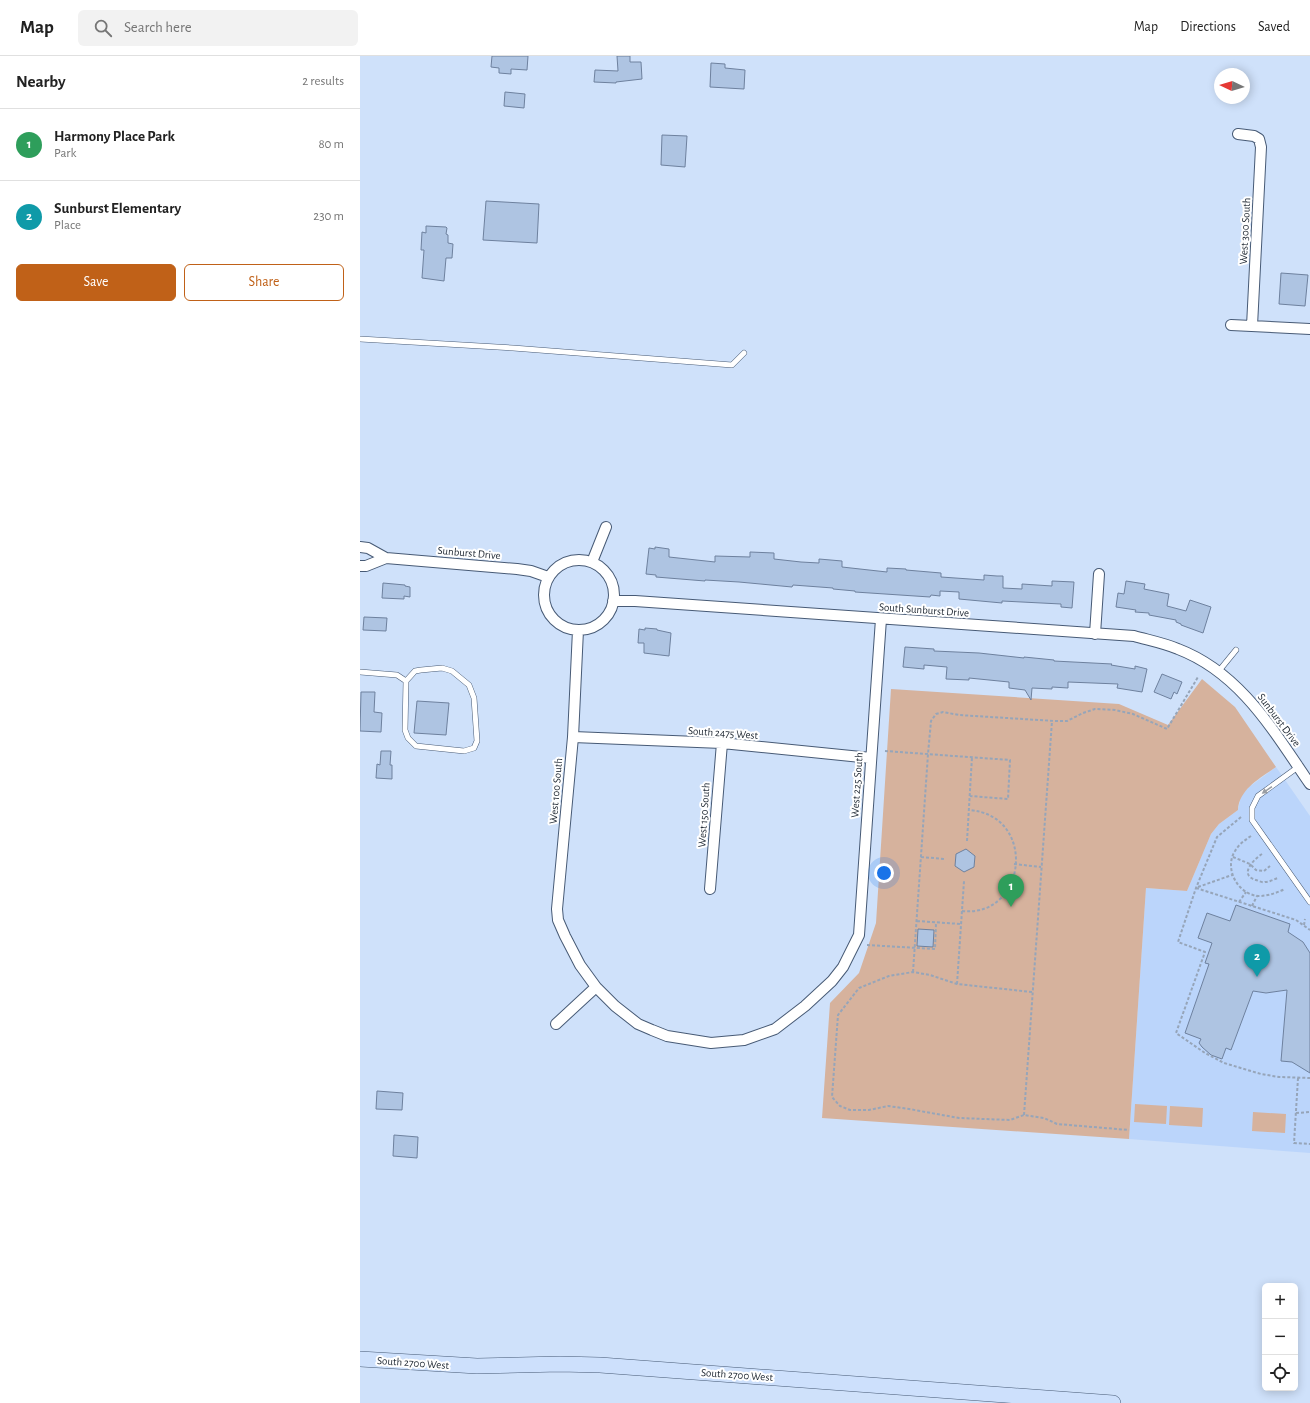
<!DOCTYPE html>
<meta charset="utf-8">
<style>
body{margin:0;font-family:"Alegreya Sans",sans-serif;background:#f2f2f2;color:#222}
.controls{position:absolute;right:12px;bottom:12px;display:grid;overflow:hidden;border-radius:6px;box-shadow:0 2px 10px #0003}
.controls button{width:36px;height:36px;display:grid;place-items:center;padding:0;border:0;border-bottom:1px solid #e0e0e0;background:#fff;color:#222;font:20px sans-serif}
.compass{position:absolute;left:854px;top:12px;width:36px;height:36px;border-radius:50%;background:#fff;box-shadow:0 2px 10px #0003;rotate:274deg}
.you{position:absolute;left:524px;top:817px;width:14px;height:14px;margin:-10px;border:3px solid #fff;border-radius:50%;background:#1a73e8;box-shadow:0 0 0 6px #1a73e833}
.badge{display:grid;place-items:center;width:26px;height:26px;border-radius:50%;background:#c06118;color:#fff;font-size:13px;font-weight:700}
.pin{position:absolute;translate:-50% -33px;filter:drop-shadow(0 1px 2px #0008)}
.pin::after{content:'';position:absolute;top:21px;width:14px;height:12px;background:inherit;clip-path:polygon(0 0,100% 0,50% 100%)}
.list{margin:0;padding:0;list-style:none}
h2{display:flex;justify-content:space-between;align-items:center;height:52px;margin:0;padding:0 16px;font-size:17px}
h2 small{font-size:13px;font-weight:400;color:#767676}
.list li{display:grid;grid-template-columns:26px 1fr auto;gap:12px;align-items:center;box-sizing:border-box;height:72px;padding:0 16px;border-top:1px solid #e0e0e0}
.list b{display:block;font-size:15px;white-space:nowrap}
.list p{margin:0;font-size:13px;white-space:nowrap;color:#767676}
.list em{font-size:13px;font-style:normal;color:#767676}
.actions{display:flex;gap:8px;padding:12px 16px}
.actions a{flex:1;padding:9px 0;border:1px solid #c06118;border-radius:6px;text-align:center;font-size:14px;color:#c06118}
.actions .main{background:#c06118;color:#fff}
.icon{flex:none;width:22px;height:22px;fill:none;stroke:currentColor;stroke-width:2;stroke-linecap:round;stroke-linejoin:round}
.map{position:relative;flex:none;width:950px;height:1347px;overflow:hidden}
header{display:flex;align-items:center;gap:24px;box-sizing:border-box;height:56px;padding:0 20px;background:#fff;border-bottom:1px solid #e0e0e0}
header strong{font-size:19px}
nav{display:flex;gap:22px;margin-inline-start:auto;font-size:14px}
.search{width:280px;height:36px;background:#f2f2f2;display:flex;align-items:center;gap:10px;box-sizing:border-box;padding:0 14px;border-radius:6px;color:#767676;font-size:15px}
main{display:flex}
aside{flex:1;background:#fff}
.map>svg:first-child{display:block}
.built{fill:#bbd5fb}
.green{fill:#d6b29d}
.building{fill:#aec4e2;stroke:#6e819e}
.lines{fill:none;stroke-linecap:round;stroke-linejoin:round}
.lane-casing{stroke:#475a75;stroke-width:6}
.street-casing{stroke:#475a75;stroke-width:12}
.secondary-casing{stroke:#475a75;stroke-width:16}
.path{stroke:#96a5b9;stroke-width:2;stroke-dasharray:3 2;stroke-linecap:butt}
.lane{stroke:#fff;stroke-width:5}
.street{stroke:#fff;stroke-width:10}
.secondary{stroke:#cde0fc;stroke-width:15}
.oneway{fill:#9a9ea3}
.labels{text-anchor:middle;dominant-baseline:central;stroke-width:4;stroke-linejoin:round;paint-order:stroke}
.street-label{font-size:11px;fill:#1e2732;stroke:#fff}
</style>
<header>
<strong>Map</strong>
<div class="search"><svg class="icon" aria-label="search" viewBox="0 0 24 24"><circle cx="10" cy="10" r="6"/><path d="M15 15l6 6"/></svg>Search here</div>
<nav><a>Map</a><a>Directions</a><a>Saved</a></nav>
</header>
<main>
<aside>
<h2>Nearby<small>2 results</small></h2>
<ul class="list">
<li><span class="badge" style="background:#2e9e5b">1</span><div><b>Harmony Place Park</b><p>Park</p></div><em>80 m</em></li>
<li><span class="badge" style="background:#0f9aa8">2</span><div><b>Sunburst Elementary</b><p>Place</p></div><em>230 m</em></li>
</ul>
<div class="actions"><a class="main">Save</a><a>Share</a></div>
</aside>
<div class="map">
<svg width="950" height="1347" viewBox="0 0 950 1347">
<rect width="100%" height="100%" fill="#cfe1fa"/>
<path class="built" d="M916 711 950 760V1097L769 1083 786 832 827 835 851 778 859 768 878 754 881 740 889 731Z"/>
<path class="green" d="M842 623 875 651 916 711C901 722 879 733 878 754L859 768 851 778 827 835 786 832 769 1083 462 1062 470 947 499 917 516 867 531 633 759 648 808 669Z
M775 1048 807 1050 806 1068 774 1066Z
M810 1050 843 1052 842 1071 809 1069Z
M893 1056 926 1058 925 1077 892 1075Z"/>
<path class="building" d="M132 0H168L167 14 151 13V18L139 17V12L131 11Z
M257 0H270V6H281L282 23 256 26V27L234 26 235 14 258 15Z
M351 7 365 8V12L385 14 384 33 350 31Z
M145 36 165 38 164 52 144 50Z
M302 79 327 80 325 111 301 109Z
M126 145 179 148 177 187 123 184Z
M66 170 86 171 87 172 86 178 88 179V187L93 188 92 202H86L84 225 62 222 64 194H61L62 176 66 177Z
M921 217 948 219 945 250 919 248Z
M295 491 309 493V501L355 506V500L390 501V496L414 497V503L441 506 459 507V503L482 505V511L527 516V512L546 513V514L581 517V521L624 524V519L637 520H643V532L662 533V528L692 530V525L714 526 712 552 701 551V548L642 545V547L599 543V536L580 535V540L571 539 570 541 495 536V535L473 533V532L433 529 432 531 379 526 345 524V525L296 521V519L286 518 289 492 295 493Z
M766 525 785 528 784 533 809 538 807 550 826 555 830 544 851 551 843 577 821 569V568L816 566V564L789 559V557L775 556 776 554 756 551 758 537 764 538Z
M23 527 45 529V530L50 531V541L44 540V543L22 542Z
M4 561 27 562 26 575 3 574Z
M285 572 297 573V574L311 577 309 600 284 597V587H278L279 573 285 574Z
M545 591 574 593V595L619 597 664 602V601L694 604V605L752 608 751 609 775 613V610L787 613 782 636 757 632 758 628 708 626V632L692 631V633L672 632 671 644 665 634 649 632V626L609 622V624L586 623 587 611 564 609V613L543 611Z
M802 618 822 626 817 638 814 636 811 643 794 636Z
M1 636H15L14 656 22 657 21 676 0 675Z
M57 645 89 647 86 679 54 677Z
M21 695H31L30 709H32V723L16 722 17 708 20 709Z
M606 793 615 800 614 811 604 816 595 810 596 798Z
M876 849 930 868 928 876 943 886 950 897V1017L932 1006 921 1005 927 934 906 937 893 935 871 994 866 992 862 1003 851 999 842 991 839 987 841 983 825 977 849 908 845 907 852 887 838 882 847 857 870 865Z
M558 873 574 874 573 891 557 890Z
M17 1035 43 1037 42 1054 16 1053Z
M34 1079 58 1081 57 1102 33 1100Z"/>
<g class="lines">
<g class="lane-casing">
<path id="lane" d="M0 283 153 292 372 309 384 297
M82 612 92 615 109 629 114 642 117 685 114 692 104 695 56 690 48 682 45 674 46 625 55 615 61 614Z
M0 616 37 619 46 625
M858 616 876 594
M938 711 898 740 892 752V764L950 846"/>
</g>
<g class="street-casing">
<path id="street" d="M878 78 894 80 899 83 901 91 892 270
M871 269 950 273
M0 491 8 492 26 502 157 513 171 515 188 521
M184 539a35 35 0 1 1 70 0a35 35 0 1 1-70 0Z
M232 506 246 471
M0 510H6L26 502
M253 545H275L774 580C788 584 804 587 818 593 881 617 914 676 950 728
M218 574 213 681 197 853 198 864 205 880 220 909 236 931 255 950 278 968 292 974 307 980 351 987 384 984 415 973 445 950 472 925 483 911 499 879 521 563
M735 578 739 518
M213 681 362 687 511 702
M350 833 362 687
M196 968 236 931"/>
</g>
<g class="secondary-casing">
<path id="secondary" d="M0 1303 117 1310 200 1308 240 1309 753 1347"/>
</g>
<path class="path" d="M525 695 650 704 648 743 610 740
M881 761 857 781 836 832 818 886 845 896 816 977 845 997 864 1007 901 1018 919 1021 950 1022
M891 780C885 784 879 788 875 795 864 812 877 838 898 840 908 840 916 837 925 833
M607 785 612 701
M902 798C894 803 878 819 896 824 899 825 903 827 905 826 910 826 914 823 918 822
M561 801 585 803
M873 801 890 808 896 814 904 815 910 810
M654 808 681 811
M838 831 872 819
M836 832 936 864 950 874
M879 846 886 836
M892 850 897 840
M602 855C667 862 678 759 609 754
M557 865 601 868
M944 869 945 863
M507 889 575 893 576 867
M553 916 568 698 571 665 576 658 583 656 599 659 695 665H707L723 657 735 653 755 654 773 658 807 673 838 621
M597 928 604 825
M672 936 597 928 570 919 553 916 529 920 499 932 478 959 472 1041 480 1050 490 1054H509L528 1050 549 1053 599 1062 650 1064 664 1059 684 1062 697 1068 769 1074
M938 1022 934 1087 950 1088
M936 1057 950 1056
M664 1059 692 665"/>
<use href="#lane" class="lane"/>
<use href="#street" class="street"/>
<use href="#secondary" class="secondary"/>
</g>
<defs><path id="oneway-solid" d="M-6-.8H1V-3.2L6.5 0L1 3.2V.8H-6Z"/></defs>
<use class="oneway" href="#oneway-solid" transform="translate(907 734) rotate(145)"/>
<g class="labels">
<g class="street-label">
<text transform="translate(885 175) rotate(-87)">West 300 South</text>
<text transform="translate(109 497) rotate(5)">Sunburst Drive</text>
<text transform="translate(564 554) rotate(4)">South Sunburst Drive</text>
<text transform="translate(919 664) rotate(53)">Sunburst Drive</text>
<text transform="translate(363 677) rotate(4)">South 2475 West</text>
<text transform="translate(497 729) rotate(-86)">West 225 South</text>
<text transform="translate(196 735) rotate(-85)">West 100 South</text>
<text transform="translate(344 759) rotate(-86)">West 150 South</text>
<text transform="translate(53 1307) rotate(4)">South 2700 West</text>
<text transform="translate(377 1319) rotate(4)">South 2700 West</text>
</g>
</g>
</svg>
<div class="controls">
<button>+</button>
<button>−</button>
<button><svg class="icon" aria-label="locate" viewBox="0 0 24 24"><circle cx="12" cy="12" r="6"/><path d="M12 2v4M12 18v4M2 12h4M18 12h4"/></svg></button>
</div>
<svg class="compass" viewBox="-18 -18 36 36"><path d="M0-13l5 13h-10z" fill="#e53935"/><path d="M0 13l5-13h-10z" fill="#767676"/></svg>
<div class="you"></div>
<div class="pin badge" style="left:651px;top:851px;background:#2e9e5b">1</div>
<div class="pin badge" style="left:897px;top:921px;background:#0f9aa8">2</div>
</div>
</main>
